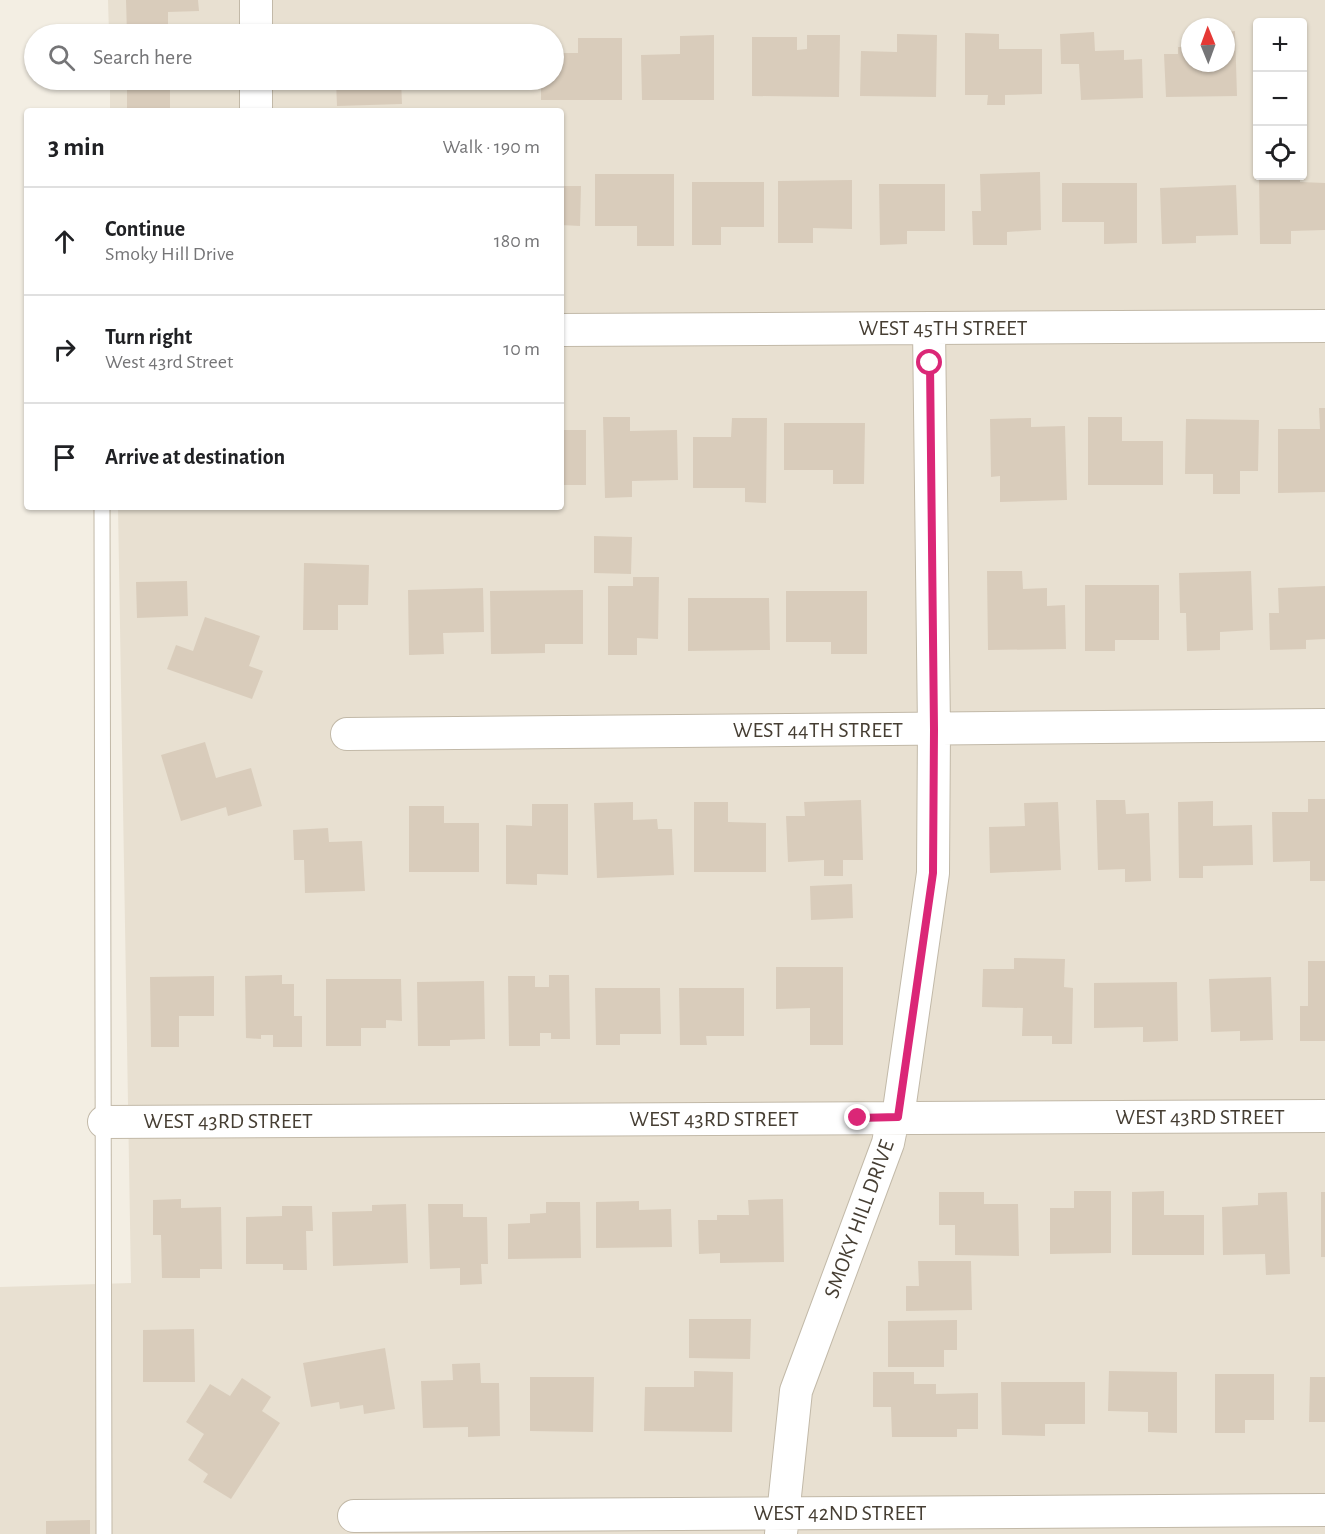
<!DOCTYPE html>
<meta charset="utf-8">
<style>
body{margin:0;font-family:"Alegreya Sans",sans-serif;background:#f6f6f6;color:#202124}
.controls{position:absolute;right:18px;top:18px;display:grid;overflow:hidden;border-radius:6px;box-shadow:0 2px 4px #0004}
.controls button{width:54px;height:54px;display:grid;place-items:center;padding:0;border:0;border-bottom:2px solid #e0e0e0;background:#fff;color:#202124;font:30px sans-serif}
.compass{position:absolute;left:1181px;top:18px;width:54px;height:54px;border-radius:50%;background:#fff;box-shadow:0 2px 4px #0004;rotate:359deg}
.stop{position:absolute;width:18px;height:18px;margin:-14px;border:4px solid #db2777;border-radius:50%;background:#fff}
.stop.end{background:#db2777;border-color:#fff;box-shadow:0 2px 6px #0008}
.list{margin:0;padding:0;list-style:none}
h2{display:flex;justify-content:space-between;align-items:center;height:78px;margin:0;padding:0 24px;font-size:26px}
h2 small{font-size:20px;font-weight:400;color:#757577}
.list li{display:grid;grid-template-columns:39px 1fr auto;gap:18px;align-items:center;box-sizing:border-box;height:108px;padding:0 24px;border-top:2px solid #e0e0e0}
.list b{display:block;font-size:22px;white-space:nowrap}
.list p{margin:0;font-size:20px;white-space:nowrap;color:#757577}
.list em{font-size:20px;font-style:normal;color:#757577}
.icon{flex:none;width:33px;height:33px;fill:none;stroke:currentColor;stroke-width:2;stroke-linecap:round;stroke-linejoin:round}
.map{position:relative;flex:none;width:1325px;height:1534px;overflow:hidden}
.search{position:absolute;background:#fff;box-shadow:0 2px 4px #0004;left:24px;top:24px;width:540px;height:66px;display:flex;align-items:center;gap:15px;box-sizing:border-box;padding:0 21px;border-radius:33px;color:#757577;font-size:22px}
.panel{position:absolute;background:#fff;box-shadow:0 2px 4px #0004;left:24px;top:108px;width:540px;height:402px;border-radius:6px}
.map>svg:first-child{display:block}
.residential{fill:#e8e0d1;fill-rule:evenodd}
.building{fill:#d9ccbb}
.lines{fill:none;stroke-linecap:round;stroke-linejoin:round}
.lane-casing{stroke:#c2b9a8;stroke-width:17}
.street-casing{stroke:#c2b9a8;stroke-width:34}
.lane{stroke:#fff;stroke-width:15}
.street{stroke:#fff;stroke-width:32}
.route{stroke:#db2777;stroke-width:8}
.labels{text-anchor:middle;dominant-baseline:central;stroke-width:4.5;stroke-linejoin:round;paint-order:stroke}
.street-label{font-size:22px;fill:#463e33;stroke:#fff}
</style>
<div class="map">
<svg width="1325" height="1534" viewBox="0 0 1325 1534">
<rect width="100%" height="100%" fill="#f3eee3"/>
<path class="residential" d="M108 0H1325V1534H0V1287L131 1283 118 507H561V111H110V80H554V34H109ZM1258 22H1302V176H1258ZM1190 27H1226V63H1190Z"/>
<path class="building" d="M126 0H198L199 11 168 12V34H127Z
M1235 31 1237 96 1166 97 1164 54H1178V47H1190V63H1226V32Z
M1094 32 1095 51 1124 50V60L1142 59 1143 98 1081 100 1079 64H1061L1060 34Z
M965 33 999 34V49H1042V94L1005 95V105H987L988 95H965Z
M897 34 937 35 936 97 860 96 861 51 897 52Z
M714 35V100H642L641 55 680 54V36Z
M807 35H840L839 97 752 96V37H797V50L807 49Z
M578 38H622V100H541V80H554V53H578Z
M336 80H401L402 104 337 106Z
M423 80H512V90H423Z
M127 86H170V111H127Z
M1040 172 1041 230 1007 232V245H973L972 211H981L980 174Z
M595 174H674V246H637V226H595Z
M1259 176H1300V182L1325 183V230L1291 231V244H1260Z
M852 180V229L813 228V243H778V181Z
M692 182H764V227H721V245H692Z
M1062 183H1137V243L1104 244V222H1062Z
M879 184H945V231H907V244L880 245Z
M1236 185 1238 235 1196 236V243L1162 244 1160 188Z
M561 186H581L580 226 561 225Z
M1319 408H1325V492L1278 493V429H1320Z
M603 417H630V431L677 430 678 480 632 481V497L605 498Z
M1088 417H1122V441H1163V485H1088Z
M732 418H767L766 503 745 502V488H693V437H731Z
M1031 418V427L1065 426 1067 500 1000 502V476L991 477 990 419Z
M1186 419 1259 420 1258 471H1240V494H1213V474H1185Z
M784 423H865L864 484H833V470H784Z
M561 430H586V485H561Z
M594 536 632 537 631 574 594 573Z
M304 563 369 565 368 605H338V630H303Z
M987 571H1022L1023 589 1047 588V606L1065 605 1066 649 988 650Z
M1251 571 1253 630 1220 632V650L1187 651 1186 613H1180L1179 573Z
M633 577H659L658 639 637 638V655H608V586H633Z
M187 581 188 616 137 618 136 582Z
M1085 585H1159V640H1115V651H1085Z
M1325 586V639L1306 640V649L1270 650 1269 613H1279L1278 588Z
M483 588 484 632 443 633 444 654 409 655 408 590Z
M583 590V644H545V653L491 654 490 591Z
M786 591H867V654H831V642H786Z
M688 598H769L770 650 688 651Z
M205 617 260 636 249 666 263 671 252 699 167 669 176 645 193 651Z
M205 742 216 778 251 768 262 806 228 816 226 807 181 821 161 755Z
M1308 799H1325V881H1310V861L1273 862 1272 812H1308Z
M861 800 863 860H843V876H824V860L788 862 786 816H805L804 802Z
M1096 800H1125L1126 814 1149 813 1151 881 1125 882V869L1098 870Z
M1213 801V826L1252 825 1253 865 1203 866V878H1179L1178 802Z
M633 802V820L657 819 658 829H672L674 875 597 878 594 803Z
M694 802H728V822L766 823V872H694Z
M1058 802 1061 870 990 873 989 827 1025 826 1024 803Z
M532 804H568V875L537 874V885L506 884V825L532 826Z
M409 806H444V823H479V872H409Z
M328 828 329 842 362 841 365 891 305 893 304 860H294L293 830Z
M852 884 853 918 811 920 810 886Z
M1014 958 1065 959 1064 987 1073 988 1072 1044H1052V1036H1022L1023 1008 982 1007 983 969H1014Z
M1308 961H1325V1041H1300V1006H1308Z
M776 967H843V1045H810V1008L776 1009Z
M282 975V984H294V1016H302V1047H273V1035H261V1039L246 1038 245 976Z
M549 975H569L570 1039H551V1033H540V1046H509L508 976H535V987H549Z
M214 976V1016H179V1047H151L150 977Z
M1271 977 1273 1040 1240 1041V1031L1211 1032 1209 979Z
M326 979H401L402 1021 386 1020V1028H361V1046H326Z
M484 981 485 1039 450 1040V1046H418L417 982Z
M1177 982 1178 1041 1143 1042V1027L1094 1028V983Z
M595 988H660L661 1034H620V1045H596Z
M679 988H744V1036H706L707 1045H680Z
M1074 1191H1111V1253L1050 1254V1208H1074Z
M1164 1191V1215H1204V1255H1132V1192Z
M939 1192H984V1204H1018L1019 1256 955 1255V1225H939Z
M1287 1192 1290 1274 1266 1275 1265 1254 1223 1255 1222 1207 1258 1205V1193Z
M1321 1192H1325V1257H1321Z
M181 1199V1208L221 1207 222 1269H200V1278H162L161 1235H153V1200Z
M783 1199 784 1262 720 1263V1253L699 1254 698 1220H717V1215H749L748 1200Z
M639 1201V1210L671 1209 672 1247 596 1248V1202Z
M546 1202H580L581 1258 508 1259V1224L530 1223V1214L546 1213Z
M406 1204 408 1263 333 1266 332 1212 372 1211V1205Z
M428 1204H463V1217H487L488 1264H481L482 1284 460 1285V1268L430 1269Z
M282 1206H312L313 1231H306L307 1270H283V1264H246V1217L282 1216Z
M918 1261H971L972 1310 906 1311V1286H919Z
M689 1319H751L750 1359 689 1358Z
M957 1320V1350H944V1367H888V1321Z
M194 1329 195 1382H143V1330Z
M385 1348 395 1409 364 1414 363 1405 340 1409 339 1402 311 1407 303 1363Z
M480 1363 481 1383H499L500 1436 468 1437V1427L423 1428 421 1381 453 1380 452 1364Z
M694 1371 733 1372 732 1432 644 1431 645 1387H694Z
M1109 1371 1177 1372V1433L1148 1432V1412L1108 1411Z
M873 1372H914V1384H936V1394L978 1393V1429H957V1437H892L891 1407H873Z
M1215 1374H1274V1420H1245V1433H1215Z
M530 1377H594L593 1432 530 1431Z
M1310 1377H1325V1422H1309Z
M242 1378 271 1397 262 1411 280 1423 231 1499 203 1482 208 1474 188 1460 204 1434 186 1422 210 1384 230 1396Z
M1001 1382H1085V1424H1045V1436L1002 1435Z
M90 1520V1534H46V1521Z"/>
<g class="lines">
<g class="lane-casing">
<path id="lane" d="M102 507 104 1534"/>
</g>
<g class="street-casing">
<path id="street" d="M256 0V34
M256 80V111
M561 330 1325 326
M347 734 1325 725
M104 1122 1325 1116
M354 1516 1325 1510
M781 1534 796 1391 888 1143 893 1118 898 1117 933 873 934 729 929 328"/>
</g>
<use href="#lane" class="lane"/>
<use href="#street" class="street"/>
</g>
<g class="lines">
<path class="route" d="M858 1118 898 1117 933 873 934 729 930 363"/>
</g>
<g class="labels">
<g class="street-label">
<text x="943" y="328">WEST 45TH STREET</text>
<text x="818" y="730">WEST 44TH STREET</text>
<text x="1200" y="1117">WEST 43RD STREET</text>
<text x="714" y="1119">WEST 43RD STREET</text>
<text x="228" y="1121">WEST 43RD STREET</text>
<text transform="translate(859 1219) rotate(-70)">SMOKY HILL DRIVE</text>
<text x="840" y="1513">WEST 42ND STREET</text>
</g>
</g>
</svg>
<div class="controls">
<button>+</button>
<button>−</button>
<button><svg class="icon" aria-label="locate" viewBox="0 0 24 24"><circle cx="12" cy="12" r="6"/><path d="M12 2v4M12 18v4M2 12h4M18 12h4"/></svg></button>
</div>
<svg class="compass" viewBox="-18 -18 36 36"><path d="M0-13l5 13h-10z" fill="#e53935"/><path d="M0 13l5-13h-10z" fill="#757577"/></svg>
<div class="stop" style="left:930px;top:363px"></div>
<div class="stop end" style="left:858px;top:1118px"></div>
<div class="search"><svg class="icon" aria-label="search" viewBox="0 0 24 24"><circle cx="10" cy="10" r="6"/><path d="M15 15l6 6"/></svg>Search here</div>
<section class="panel">
<h2>3 min<small>Walk · 190 m</small></h2>
<ul class="list">
<li><svg class="icon" aria-label="ahead" viewBox="0 0 24 24"><path d="M12 20V5M6 11l6-6 6 6"/></svg><div><b>Continue</b><p>Smoky Hill Drive</p></div><em>180 m</em></li>
<li><svg class="icon" aria-label="right" viewBox="0 0 24 24"><path d="M7 20v-9h11M14 6l5 5-5 5"/></svg><div><b>Turn right</b><p>West 43rd Street</p></div><em>10 m</em></li>
<li><svg class="icon" aria-label="arrive" viewBox="0 0 24 24"><path d="M6 21V4h12l-3 4 3 4H6"/></svg><div><b>Arrive at destination</b></div></li>
</ul>
</section>
</div>
